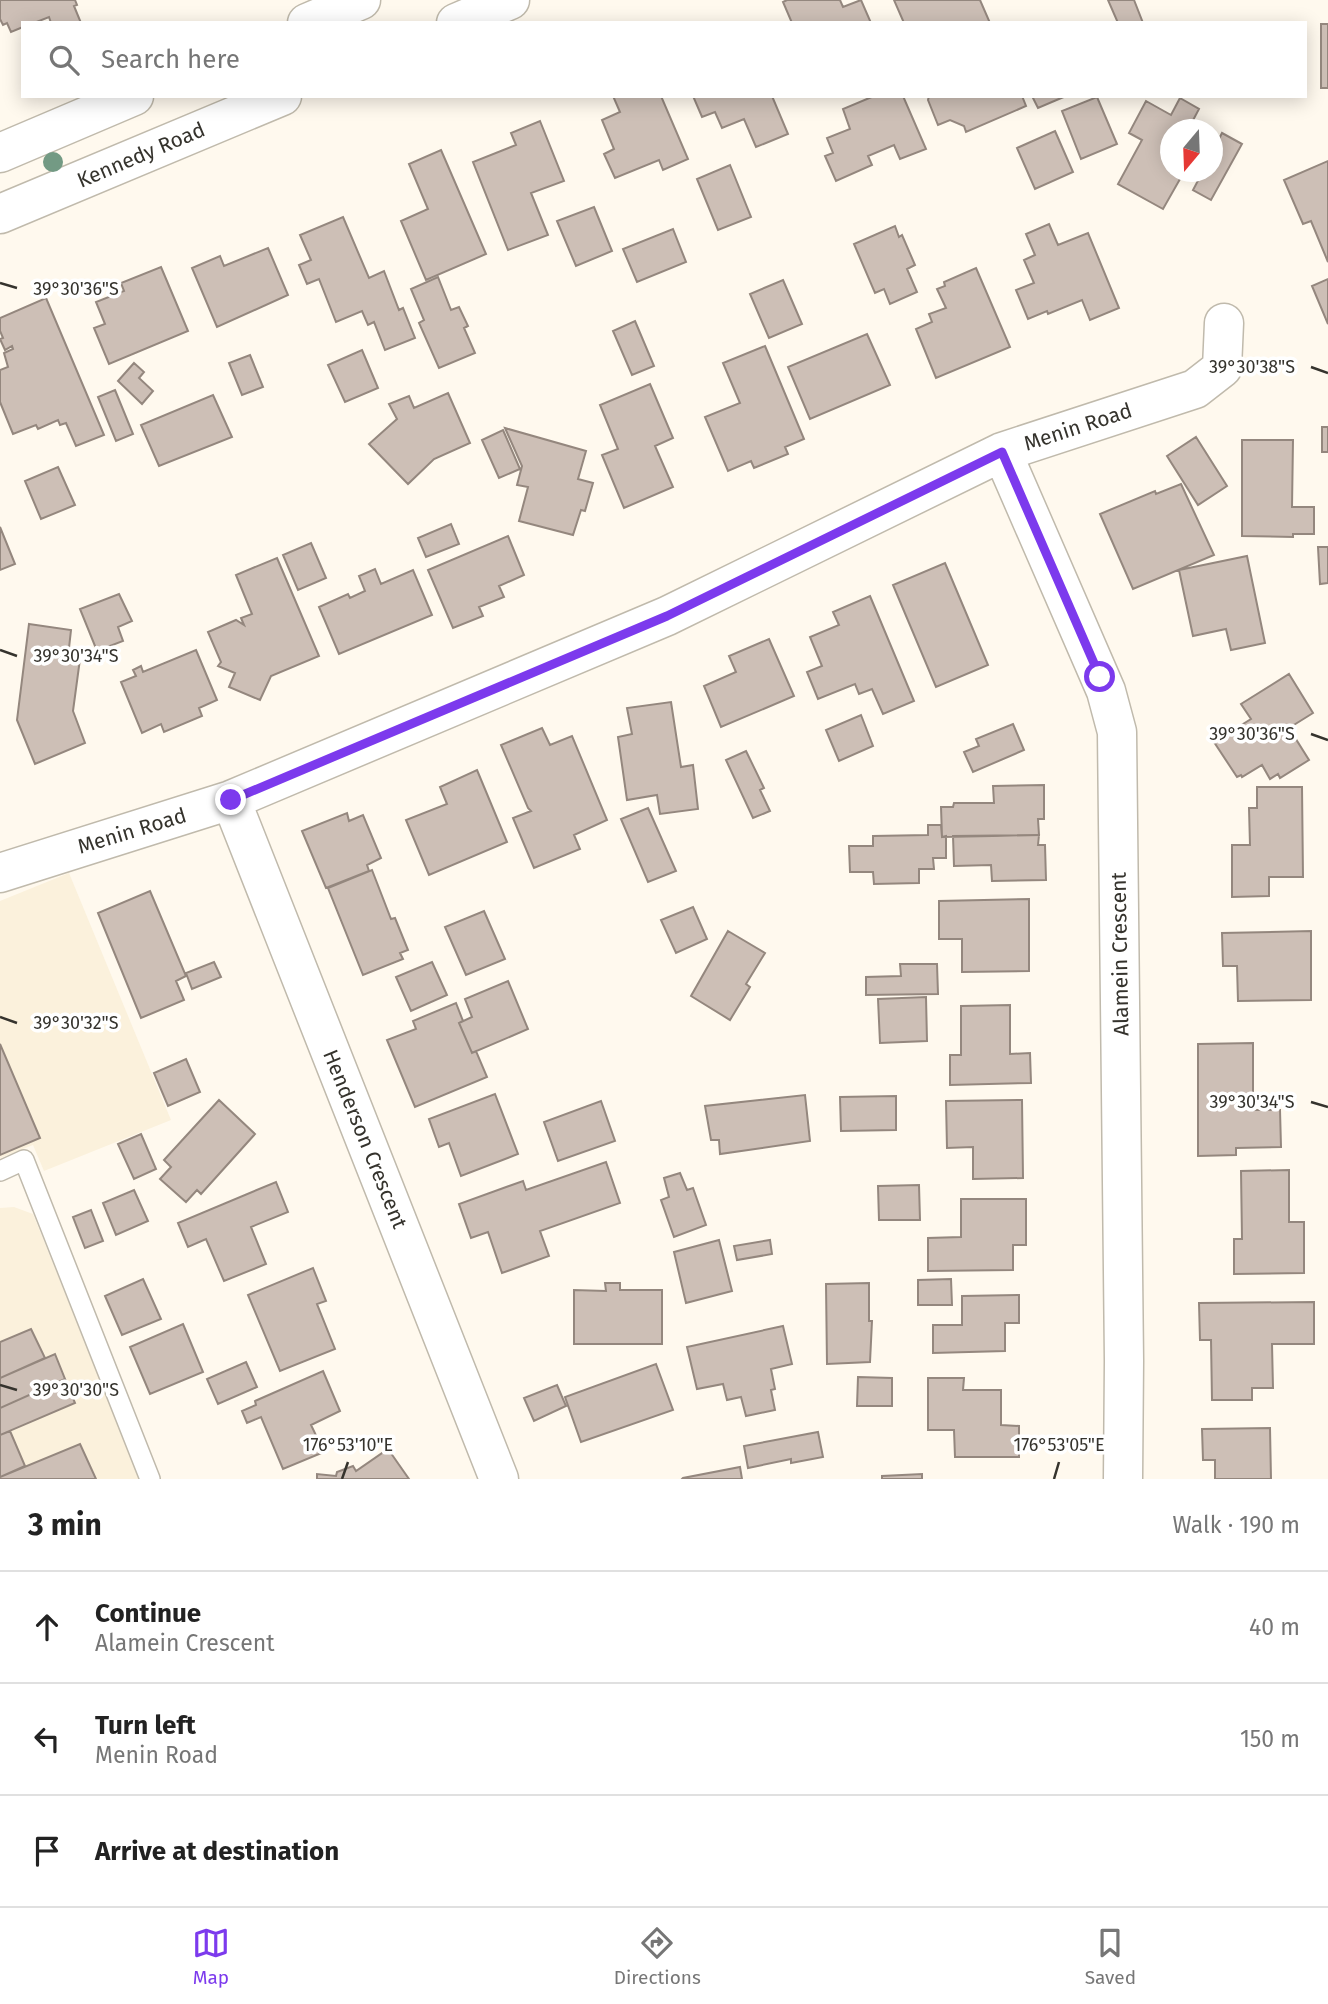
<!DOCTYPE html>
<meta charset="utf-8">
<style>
body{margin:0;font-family:"Fira Sans",sans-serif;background:#f6f6f6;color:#222}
.compass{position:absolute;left:1160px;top:119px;width:63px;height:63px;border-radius:50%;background:#fff;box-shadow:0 4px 18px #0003;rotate:199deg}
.stop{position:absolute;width:21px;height:21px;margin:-16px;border:5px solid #7c3aed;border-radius:50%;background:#fff}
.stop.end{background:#7c3aed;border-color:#fff;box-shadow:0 2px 7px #0008}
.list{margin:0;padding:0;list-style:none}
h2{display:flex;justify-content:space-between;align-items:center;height:91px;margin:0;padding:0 28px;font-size:30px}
h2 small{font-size:23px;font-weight:400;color:#767676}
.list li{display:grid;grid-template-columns:46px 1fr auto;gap:21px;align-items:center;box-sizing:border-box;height:112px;padding:0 28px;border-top:2px solid #e0e0e0}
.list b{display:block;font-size:26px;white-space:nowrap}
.list p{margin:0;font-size:23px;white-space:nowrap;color:#767676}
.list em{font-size:23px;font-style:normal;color:#767676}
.icon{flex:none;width:38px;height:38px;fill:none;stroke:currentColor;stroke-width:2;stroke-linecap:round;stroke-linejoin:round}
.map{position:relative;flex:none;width:1328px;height:1479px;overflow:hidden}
.search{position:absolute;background:#fff;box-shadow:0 4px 18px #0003;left:21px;right:21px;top:21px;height:77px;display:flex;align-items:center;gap:18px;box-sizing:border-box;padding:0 24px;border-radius:0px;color:#767676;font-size:26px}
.sheet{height:427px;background:#fff}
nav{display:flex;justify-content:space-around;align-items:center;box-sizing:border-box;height:98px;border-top:2px solid #e0e0e0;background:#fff;font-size:19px;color:#767676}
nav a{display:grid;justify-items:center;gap:4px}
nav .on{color:#7c3aed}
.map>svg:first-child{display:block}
.built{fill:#fbf1dc}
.building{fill:#cdbfb6;stroke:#94877e;stroke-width:2}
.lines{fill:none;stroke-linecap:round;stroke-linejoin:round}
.service-casing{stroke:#c0baac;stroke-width:22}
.minor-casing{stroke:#c0baac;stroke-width:41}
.secondary-casing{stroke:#c0baac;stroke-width:41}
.service{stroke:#fff;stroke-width:19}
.minor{stroke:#fff;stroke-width:38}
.secondary{stroke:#fff;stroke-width:38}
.tree{fill:#739a84}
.route{stroke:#7c3aed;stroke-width:9}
.ticks{fill:none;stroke:#35332d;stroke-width:2.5}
.labels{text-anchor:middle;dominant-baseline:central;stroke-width:7;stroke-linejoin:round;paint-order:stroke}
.street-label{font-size:21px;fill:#35332d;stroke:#fff}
.ticks-label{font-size:18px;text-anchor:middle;fill:#35332d;stroke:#fff;stroke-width:7;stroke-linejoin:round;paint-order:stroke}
</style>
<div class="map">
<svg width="1328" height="1479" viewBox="0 0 1328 1479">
<rect width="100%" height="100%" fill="#fff9ee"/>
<path class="built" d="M69 873 171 1120 44 1171 33 1145 0 1158V901Z
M14 1207 33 1214 140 1479H0V1208Z"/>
<path class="building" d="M0 0H75L77 5 74 6 81 23H51L49 17 34 23H23V27L11 32 7 23 3 25 0 19Z
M787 0H840L843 7 861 0 871 23H792L783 2Z
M894 0H980L990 23H904Z
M1108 0H1134L1143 23H1118Z
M1321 24H1328V88H1321Z
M613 96H661L688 159 663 170 659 160 615 178 604 154 614 149 602 120 620 112Z
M693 96H772L788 134 756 147 744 119 722 128 715 112 702 117Z
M874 96H903L926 149 900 159 894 145 868 156 872 165 836 181 825 156 833 153 827 138 850 129 843 109Z
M929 96H1022L1026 106 966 132 964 126 950 120 938 125 928 100Z
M1032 96H1066L1038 108Z
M1097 97 1117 144 1081 159 1062 111Z
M1180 98 1199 109 1190 126 1196 130H1170V172H1184L1163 209 1118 184 1142 140 1129 133 1146 101 1171 115Z
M540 121 564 181 531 193 548 235 508 250 473 162 516 145 511 133Z
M1055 131 1073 172 1035 189 1017 148Z
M1222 133 1242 144 1211 200 1193 190 1202 173 1199 172H1212V138L1218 141Z
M441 150 486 254 426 280 401 221 428 209 409 164Z
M1328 161V262L1311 221 1303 224 1284 180Z
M730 165 751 217 718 230 697 179Z
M594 207 612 251 576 266 557 221Z
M343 217 369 278 384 271 399 310 403 308 415 338 385 350 374 322 368 325 362 311 336 322 319 279 307 284 299 265 311 260 300 235Z
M1049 224 1058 245 1088 233 1119 308 1090 320 1082 300 1048 314 1047 311 1028 319 1016 290 1034 283 1024 260 1035 255 1026 234Z
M895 226 899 237 902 235 915 265 907 269 917 292 890 304 884 289 875 293 854 244Z
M673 229 686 262 637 282 623 249Z
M268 248 288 295 217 327 192 268 220 256 224 266Z
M161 267 188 331 109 364 94 328 105 324 96 302 124 291 121 283Z
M976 268 1010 347 936 378 916 329 932 322 929 314 946 308 937 289 945 286 944 282Z
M438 277 451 310 459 307 468 326 464 328 475 353 439 368 419 323 424 320 411 289Z
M1328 279V324L1312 286Z
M783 280 802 324 769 338 750 294Z
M46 298 104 435 76 446 66 423 60 425 58 420 38 429 36 425 13 434 0 402V370L8 367 4 353 13 349 12 346 5 350 0 339 3 338 0 331V318Z
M635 321 654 366 632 375 613 331Z
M867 334 890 385 810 419 788 367Z
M765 346 804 439 785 447 788 454 754 468 751 461 728 471 705 417 740 403 723 363Z
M362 350 378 388 345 402 328 365Z
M250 355 263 387 242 395 229 363Z
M134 363 144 372 139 378 153 391 142 404 118 381Z
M650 384 673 438 655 446 673 487 624 508 602 455 618 449 600 405Z
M115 390 133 434 116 441 98 397Z
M448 393 470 443 434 459 408 484 369 444 397 419 389 404 409 396 414 408Z
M213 395 232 437 159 466 141 425Z
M1322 427H1328V452H1322Z
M505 428 586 451 578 479 593 483 585 511 581 510 573 535 519 521 528 487 517 485 522 466Z
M503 430 520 469 499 478 482 440Z
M1196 437 1227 486 1198 505 1167 456Z
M1242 440H1293L1292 507H1314V534H1293V537L1242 536Z
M58 467 75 505 41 519 25 481Z
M1181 484 1214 555 1133 589 1100 514 1155 491 1156 494Z
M451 524 459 544 426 557 418 538Z
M0 527 15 564 0 570Z
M508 536 524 575 499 586 504 597 479 607 483 616 453 628 428 570Z
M311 543 326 578 298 590 283 555Z
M1318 547H1328V583L1320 584Z
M1247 556 1265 643 1231 650 1226 629 1193 636 1179 570Z
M277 558 319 656 271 676 260 700 229 687 235 673 218 666 221 662 208 632 236 620 244 625 241 618 252 614 236 575Z
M945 563 988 665 936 687 893 585Z
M375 569 381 584 413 570 432 615 339 654 319 607 348 594 350 598 365 591 359 576Z
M119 594 132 621 118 627 123 641 97 651 80 609Z
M870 596 914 701 883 714 872 689 859 694 855 684 818 699 807 672 822 666 810 637 839 625 833 612Z
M29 624 71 630 68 657 80 659 73 711 85 743 35 764 17 720Z
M769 639 794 696 721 727 704 686 736 672 729 656Z
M196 650 217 700 199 708 202 716 164 732 161 724 142 733 121 682 136 676 133 670 141 666 143 672Z
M1289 674 1313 713 1289 728 1309 760 1280 778 1278 774 1270 779 1262 765 1242 777 1241 775 1237 777 1214 742 1251 719 1241 704Z
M671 702 681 767 693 765 698 809 660 814 657 795 627 800 618 737 632 734 627 708Z
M861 715 873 746 839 761 826 730Z
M1013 724 1024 750 973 772 964 752 979 746 976 739Z
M542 728 550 745 572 736 607 820 574 835 580 849 534 868 513 818 531 811 528 808 501 745Z
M746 751 764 788 760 790 770 811 753 818 726 760Z
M477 770 507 842 429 875 406 820 447 804 440 787Z
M1044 785V819H1038L1039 835 942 837 941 807H953L954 803H994L993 786Z
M1257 787H1302L1303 877H1269V896L1232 897V845H1250L1249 808H1257Z
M648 808 676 871 648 882 621 819Z
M347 813 349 821 363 815 381 858 367 865 369 871 326 888 302 831Z
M928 825H941L942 837 946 836V858H933L934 869H919V883L874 884 873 872H850L849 846H873V836L928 835Z
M1039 835 1038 845H1045L1046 880 992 881 991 865 954 866 953 836Z
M372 870 391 919 395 918 408 950 400 953 403 959 363 975 328 888Z
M150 891 186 976 176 981 184 1000 141 1018 98 913Z
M1029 899V971L962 972V939H939V901Z
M693 907 707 939 676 953 661 920Z
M484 911 505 959 466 975 445 927Z
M728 931 765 953 746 984 750 987 730 1020 691 996Z
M1311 931V1000L1238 1001 1237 966H1223L1222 933Z
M214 962 221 977 192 989 186 973Z
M432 962 447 995 411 1011 396 977Z
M900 964H937L938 994 866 995V977L901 976Z
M508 981 528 1029 472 1053 459 1023 472 1017 465 999Z
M926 997 927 1041 880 1043 878 999Z
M456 1003 463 1021 459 1023 472 1053 476 1051 487 1077 415 1107 387 1040 416 1029 413 1021Z
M1010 1005V1054L1030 1053 1031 1083 950 1085V1055H961V1006Z
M1253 1043V1110H1280L1281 1147 1236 1148V1155L1198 1156V1044Z
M0 1044 40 1138 0 1155Z
M186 1059 200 1092 168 1106 154 1073Z
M495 1094 518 1154 461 1176 449 1143 439 1147 429 1119Z
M805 1095 810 1141 720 1154 719 1140H711L705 1106Z
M896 1096V1130L841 1131 840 1097Z
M219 1100 255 1134 201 1194 197 1190 186 1202 160 1179 171 1167 164 1160Z
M1022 1100 1023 1178 973 1179V1147L947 1148 946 1101Z
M601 1101 615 1141 558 1161 544 1122Z
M141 1134 156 1169 134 1179 118 1144Z
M606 1162 620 1203 540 1231 549 1256 502 1273 488 1232 471 1238 459 1204 523 1181 526 1190Z
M1289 1170V1222H1304V1273L1234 1274V1239H1242L1241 1171Z
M680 1173 687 1190 693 1188 706 1225 674 1237 661 1200 669 1197 664 1178Z
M276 1182 288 1212 251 1227 266 1264 224 1281 206 1239 188 1247 178 1223Z
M919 1185 920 1220H879L878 1186Z
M134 1190 148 1221 116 1235 103 1203Z
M961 1199H1026V1245H1013V1270L928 1271V1238L961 1237Z
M91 1210 103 1241 85 1248 73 1217Z
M719 1240 732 1291 686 1303 674 1252Z
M770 1240 772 1254 737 1260 734 1246Z
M313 1268 326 1301 317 1304 335 1349 280 1371 248 1295Z
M143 1279 161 1319 122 1335 105 1296Z
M951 1279 952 1305H918V1280Z
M605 1283H620V1290H662V1344H574V1290L606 1291Z
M869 1283V1321H872L870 1362 827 1364 826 1284Z
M1019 1295V1323H1005V1351L933 1353V1325H962V1296Z
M1314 1302V1344H1272L1273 1388H1252V1400H1212L1211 1340H1200L1199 1303Z
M183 1324 203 1372 150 1394 130 1347Z
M783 1326 792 1364 771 1369 775 1389 771 1390 775 1410 746 1416 741 1397 727 1400 723 1384 697 1389 687 1347Z
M31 1329 45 1358 0 1378V1342Z
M55 1354 65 1379 0 1408V1378Z
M246 1362 257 1387 218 1404 207 1379Z
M656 1364 673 1410 581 1442 565 1397Z
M323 1371 340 1411 311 1425 324 1452 283 1469 261 1417 247 1423 242 1411 256 1405 255 1401Z
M858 1377 892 1378V1406H857Z
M928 1378H964L963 1390H1001V1425L1019 1426V1457H955L954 1430H928Z
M65 1379 75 1403 0 1435V1408Z
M557 1385 566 1406 534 1421 524 1398Z
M1270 1428 1271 1479H1215V1460H1203L1202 1429Z
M10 1431 25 1466 0 1477V1435Z
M818 1432 823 1457 791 1463V1459L748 1468 744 1446Z
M80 1444 96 1479H0V1477Z
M388 1449 409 1479H317V1474L336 1476 337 1472 353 1466 356 1471Z
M740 1467 742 1479H682L683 1478Z
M922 1474V1479H882V1476Z"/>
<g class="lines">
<g class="service-casing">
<path id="service" d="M0 1171 24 1160 150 1479"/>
</g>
<g class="minor-casing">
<path id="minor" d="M1002 452 1106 691 1117 732 1124 1361 1123 1479
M231 800 499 1479
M0 873 231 800 667 616 1002 452 1195 389 1222 368 1224 323"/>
</g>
<g class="secondary-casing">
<path id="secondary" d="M307 23 361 0
M456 23 510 0
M0 153 134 96
M0 214 282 96"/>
</g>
<use href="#service" class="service"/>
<use href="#minor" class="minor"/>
<use href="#secondary" class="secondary"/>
</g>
<circle class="tree" cx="53" cy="162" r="10"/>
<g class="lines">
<path class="route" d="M231 800 667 616 1002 452 1100 677"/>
</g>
<path class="ticks" d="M0 283 17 288M1311 367 1328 373M0 650 17 656M1311 734 1328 740M0 1017 17 1023M1311 1102 1328 1107M0 1385 17 1390M342 1479 348 1462M1054 1479 1059 1462"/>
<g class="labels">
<g class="street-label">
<text transform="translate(141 155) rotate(-23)">Kennedy Road</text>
<text transform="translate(1078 427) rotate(-18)">Menin Road</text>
<text transform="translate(132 831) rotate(-17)">Menin Road</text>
<text transform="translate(1120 954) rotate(-91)">Alamein Crescent</text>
<text transform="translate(365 1139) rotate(68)">Henderson Crescent</text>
</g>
</g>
<g class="ticks-label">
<text x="76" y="295">39°30'36"S</text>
<text x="1252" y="373">39°30'38"S</text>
<text x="76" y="662">39°30'34"S</text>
<text x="1252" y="740">39°30'36"S</text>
<text x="76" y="1029">39°30'32"S</text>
<text x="1252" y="1108">39°30'34"S</text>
<text x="76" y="1396">39°30'30"S</text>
<text x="348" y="1451">176°53'10"E</text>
<text x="1059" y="1451">176°53'05"E</text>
</g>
</svg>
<svg class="compass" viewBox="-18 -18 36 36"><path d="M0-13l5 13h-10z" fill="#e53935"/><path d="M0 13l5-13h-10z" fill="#767676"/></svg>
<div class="stop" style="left:1100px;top:677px"></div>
<div class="stop end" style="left:231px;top:800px"></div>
<div class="search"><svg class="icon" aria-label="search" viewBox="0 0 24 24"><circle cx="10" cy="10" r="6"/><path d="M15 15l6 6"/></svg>Search here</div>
</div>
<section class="sheet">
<h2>3 min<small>Walk · 190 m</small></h2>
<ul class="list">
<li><svg class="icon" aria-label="ahead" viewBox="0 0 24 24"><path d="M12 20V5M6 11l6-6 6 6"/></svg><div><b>Continue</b><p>Alamein Crescent</p></div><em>40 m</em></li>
<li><svg class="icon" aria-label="left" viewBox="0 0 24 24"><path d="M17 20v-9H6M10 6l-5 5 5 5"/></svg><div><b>Turn left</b><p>Menin Road</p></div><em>150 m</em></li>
<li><svg class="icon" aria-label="arrive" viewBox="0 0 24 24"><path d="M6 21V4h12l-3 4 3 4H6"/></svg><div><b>Arrive at destination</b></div></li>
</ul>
</section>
<nav>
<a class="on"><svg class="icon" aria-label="map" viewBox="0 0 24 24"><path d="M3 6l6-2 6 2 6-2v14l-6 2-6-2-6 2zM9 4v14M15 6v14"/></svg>Map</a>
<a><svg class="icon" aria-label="directions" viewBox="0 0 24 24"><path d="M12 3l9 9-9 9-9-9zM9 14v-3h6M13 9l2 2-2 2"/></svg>Directions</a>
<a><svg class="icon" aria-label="saved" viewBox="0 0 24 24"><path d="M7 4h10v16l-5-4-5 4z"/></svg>Saved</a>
</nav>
